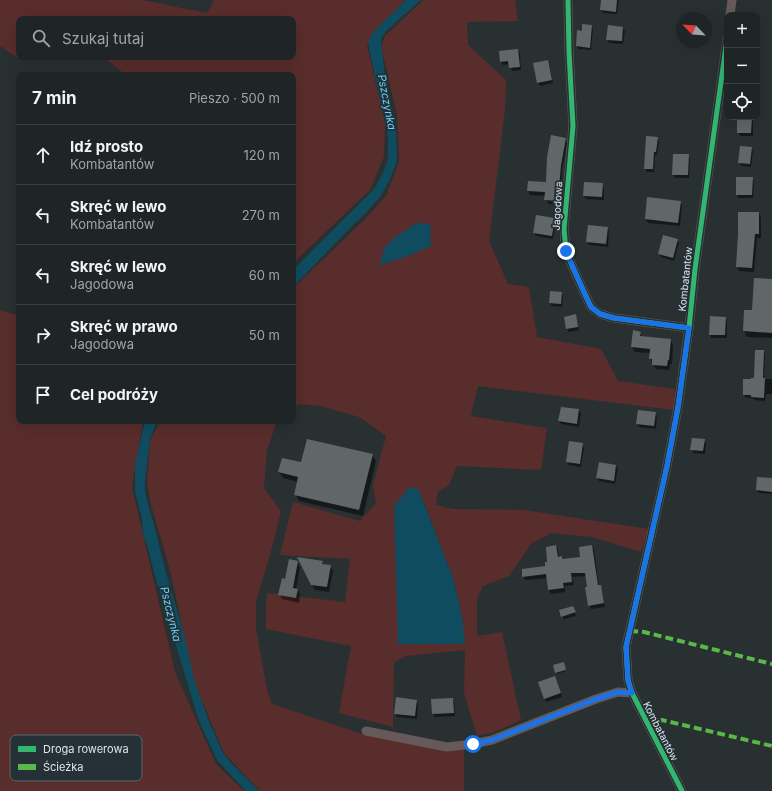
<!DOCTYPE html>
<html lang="pl">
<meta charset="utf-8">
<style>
body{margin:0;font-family:Inter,sans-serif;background:#272c2e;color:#f1f3f6}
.controls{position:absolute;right:12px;top:12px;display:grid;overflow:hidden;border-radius:8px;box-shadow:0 4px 16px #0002}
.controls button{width:36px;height:36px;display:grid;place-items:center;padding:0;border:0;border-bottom:1px solid #3c4143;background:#1f2426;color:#f1f3f6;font:20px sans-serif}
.compass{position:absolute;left:676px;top:12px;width:36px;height:36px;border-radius:50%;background:#1f2426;box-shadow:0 4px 16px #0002;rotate:295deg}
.stop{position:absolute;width:12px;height:12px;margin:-9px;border:3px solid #1a73e8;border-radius:50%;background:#fff}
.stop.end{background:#1a73e8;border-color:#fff;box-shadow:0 1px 4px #0008}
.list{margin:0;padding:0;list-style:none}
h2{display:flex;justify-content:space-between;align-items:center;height:52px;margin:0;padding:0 16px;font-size:17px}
h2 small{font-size:13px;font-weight:400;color:#a1a4a7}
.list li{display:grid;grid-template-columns:26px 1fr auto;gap:12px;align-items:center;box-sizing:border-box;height:60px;padding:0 16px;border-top:1px solid #3c4143}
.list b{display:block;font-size:15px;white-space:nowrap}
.list p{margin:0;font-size:13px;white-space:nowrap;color:#a1a4a7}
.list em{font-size:13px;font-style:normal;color:#a1a4a7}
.icon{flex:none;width:22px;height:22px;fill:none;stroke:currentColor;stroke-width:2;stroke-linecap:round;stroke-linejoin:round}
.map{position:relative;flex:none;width:772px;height:791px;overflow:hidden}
.search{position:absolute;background:#1f2426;box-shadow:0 4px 16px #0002;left:16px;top:16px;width:280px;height:44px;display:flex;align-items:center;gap:10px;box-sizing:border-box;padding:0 14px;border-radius:8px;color:#a1a4a7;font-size:15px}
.panel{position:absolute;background:#1f2426;box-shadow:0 4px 16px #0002;left:16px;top:72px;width:280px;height:352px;border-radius:8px}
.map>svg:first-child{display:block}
.green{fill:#592d2c;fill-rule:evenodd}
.water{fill:#104c60}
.shadow{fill:#0007}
.building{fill:#616769}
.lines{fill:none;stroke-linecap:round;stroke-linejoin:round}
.minor{stroke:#665959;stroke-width:9}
.quiet{stroke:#58b947;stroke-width:4;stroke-dasharray:8 4;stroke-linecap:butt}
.cycleway-casing{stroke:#253136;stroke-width:8}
.cycleway{stroke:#33b770;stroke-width:5}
.route{stroke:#1a73e8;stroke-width:5}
.labels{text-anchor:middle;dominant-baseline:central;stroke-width:4;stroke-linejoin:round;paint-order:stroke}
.street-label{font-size:10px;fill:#dde5e8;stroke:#253136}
.water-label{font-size:11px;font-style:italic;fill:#61d3fc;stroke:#253136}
.key{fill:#253136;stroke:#5c676b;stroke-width:1}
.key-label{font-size:11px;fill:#dde5e8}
</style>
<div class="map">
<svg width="772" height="791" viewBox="0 0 772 791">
<rect width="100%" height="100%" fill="#293032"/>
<path class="green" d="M0 0H143L207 13 214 0H405L367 46 385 122 384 157 370 190 293 263V75H126L103 57H293V19H19L18 58 0 46Z
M423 0H515L518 21 467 22 468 45 506 80 505 110 489 241 508 284 529 287 537 337 601 349 618 381 675 389 674 410 478 386 471 416 547 428 541 470 457 466 449 485 438 492 436 505 453 509 524 510 649 529 641 552 592 537 551 533 531 544 509 576 483 586 477 599V636L502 632 521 720 492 733 477 736 464 693 465 650 406 656 394 662 393 727 339 713 351 646 266 629V607L267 593 345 602 350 559 280 555 293 502 360 521 376 503 373 485 386 436 359 417 320 406 299 404 293 409V288L363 221 386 196 399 162 397 115 381 46 385 36ZM424 502 453 578 462 617 464 644H398Z
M0 310 19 316V421H143L132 487 175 672 216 764 244 791H0Z
M160 421H277L267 450 264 488 281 511 272 548 256 601V629L268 694 272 704 362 734 406 743 464 749V791H260L224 753 192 677 184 636 170 570 151 505 147 483 150 441Z"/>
<path class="water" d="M406 0H421L386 31 381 39 385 79 396 127 397 161 390 179 380 197 366 213 354 224 293 287V270L374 189 382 175 388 159V137L369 48V39L375 30Z
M417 223 430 224 431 246 408 256 380 265 384 248 398 235Z
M145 421H157L150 439 145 481V493L157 536 164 566 184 634 194 679 209 722 223 753 232 764 259 791H246L217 760 199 721 155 576 147 544 143 535 142 518 135 492V464Z
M409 488H418L453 578 462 617 465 644H398L394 506Z"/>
<path class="shadow" d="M602 0H619L617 14 603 13 601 10Z
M591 26 593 29 591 50 578 49 577 46 578 31 583 32Z
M623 28 625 31 623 44 609 43 607 39Z
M518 50 520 54 521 70 512 71 510 64 503 65 501 62Z
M547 61 549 64 553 83 540 86 538 82Z
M757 88 758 89V108H757Z
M738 117H753V136H740L738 132Z
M565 138 567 143 562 170 560 205 548 204 546 199V196L530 195 528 191 547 183Z
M657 138 659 141 657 155H655L654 172H647L645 169Z
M751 148 753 151 751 167 741 166 739 162Z
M688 155 690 159 689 178H675L673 174Z
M752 178 754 181 753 198H738L737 194Z
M585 183 602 184 604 187V200L586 199 584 196Z
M648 198 680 202 682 205 680 226 648 223 646 219Z
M759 213 761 218V238H757L754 272 739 271 737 266Z
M537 216 554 218 556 222 553 239 536 236 534 233Z
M607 228 609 231 608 247 589 245 587 242Z
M677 240 679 243 674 261 661 257 659 254Z
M772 280V338L747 337 744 331 745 311 753 312Z
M561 293 563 296 562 307 552 306 550 303Z
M575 315 579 330 569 332 567 329Z
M726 318 727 321V338H711L710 334Z
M640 332 643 338 671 340 673 345 672 364H670L669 370 656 369 650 359V353L635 352 632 347Z
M763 351 765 354 764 379H772V394H766L765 401 754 400 753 398H746L744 395 755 379Z
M579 410 581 414 579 427 561 424 559 421Z
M655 413 657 416 656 429 639 427 637 424Z
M704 440 706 443 705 454 693 453 692 449Z
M582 444 584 448 581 467 569 465 567 462Z
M372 455 376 461 363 516 299 501 295 494 298 482 283 478 279 472 302 463Z
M616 466 618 469 615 484 599 481 597 478Z
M772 479V494L759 493 757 490Z
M556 546 558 550 559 558 561 557 563 560 581 558 592 546 594 550 599 586H600L602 590 605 607 591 609 589 605 587 576 572 577 574 585 565 586V592L551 594 549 590 548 578 525 580 523 576 546 567Z
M297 562 300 567 296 589 298 590 300 594 299 603 282 599 280 595 286 580Z
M322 562 324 565 330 566 333 571 329 592 315 590 312 585Z
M573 609 576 616 564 619 562 616Z
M564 664 566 671 557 674 554 666Z
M557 681 562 697 546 702 539 683Z
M452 699 454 702 455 716 435 717 433 714 432 700Z
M417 701 418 704 417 719 397 717 395 714Z"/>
<path class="building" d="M601 0H617L616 12 600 10Z
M582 24 592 25 590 48 576 46 577 30 582 31Z
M608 25 623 27 622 41 606 40Z
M518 49 520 67 509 68 508 61 500 62 499 51Z
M548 60 552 80 537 83 533 63Z
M737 117H752L751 133H737Z
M551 135 566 138 561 165 558 201 544 200 545 192 527 191 528 181 546 182 547 157Z
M646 136 658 137 656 152H654L653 169H644Z
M740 146 752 147 750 164 738 163Z
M673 154H689L688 175H672Z
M736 177H753L752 195H736Z
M584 182 603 183 602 197 583 196Z
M647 197 681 201 678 223 645 219Z
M738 212H759V234H755L752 268 736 267 738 234Z
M536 215 555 218 552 236 533 233Z
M588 225 608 227 606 244 586 242Z
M663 235 678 239 673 258 658 254Z
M754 278 772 279V333L743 331 744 310H752Z
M550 291 562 292 561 304 549 303Z
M576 314 578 327 566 329 564 317Z
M710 316 726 317 725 335H709Z
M633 330 641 332 640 336 671 339 669 360H668L667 366 652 365V359H649L650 349 631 347Z
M755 350H764L763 378H765L764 398 751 397V395H743V379H751V378H754Z
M561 407 579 409 577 424 558 421Z
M638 410 656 412 654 426 636 424Z
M692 438 705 439 703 451 690 450Z
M307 439 373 454 359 510 294 495 298 477 278 472 282 458 301 462Z
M569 441 583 443 580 464 566 462Z
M599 462 616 465 614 481 596 478Z
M757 477 772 478V492L756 490Z
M556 545 558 557 562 556V559L580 557 579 547 592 545 598 585H601L604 603 588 606 585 587H587L585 573H571L572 582 563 583 564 588 548 590 546 574 522 577V569L545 566V562H547L546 547Z
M297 557 323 561 322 564 331 565 327 587 311 585Z
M289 559 298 561 293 588 298 589 296 598 278 595 282 578 285 579Z
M573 606 576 612 561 617 559 610Z
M564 662 566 670 555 673 553 665Z
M555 676 561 693 544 699 538 682Z
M396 697 417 700 415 716 394 714Z
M453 698 454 713 432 714 431 699Z"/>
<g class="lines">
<path class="minor" d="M568 0 569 52 573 126 564 229 566 251 573 268 591 307 600 314 614 318 689 328
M730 15 732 0
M366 731 447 747 473 744 492 740 596 699 618 692 632 693
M682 791 632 693 628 680 626 647 667 466 678 407 689 328 695 269 727 39"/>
<path class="quiet" d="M630 631 644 632 772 664
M647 723 662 720 772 746"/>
<g class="cycleway-casing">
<path id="cycleway" d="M568 0 569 52 573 126 564 229 566 251 573 268 591 307 600 314 614 318 689 328
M682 791 632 693 628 680 626 647 667 466 678 407 689 328 695 269 727 39"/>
</g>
<use href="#cycleway" class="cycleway"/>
</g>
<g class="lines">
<path class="route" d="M473 744 492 740 596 699 618 692 632 693 628 680 626 647 667 466 678 407 689 328 614 318 600 314 591 307 586 297 566 251"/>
</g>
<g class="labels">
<g class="street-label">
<text transform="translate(557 206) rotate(-87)">Jagodowa</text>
<text transform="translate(685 279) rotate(-84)">Kombatantów</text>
<text transform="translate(661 731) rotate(63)">Kombatantów</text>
</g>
<g class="water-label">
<text transform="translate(387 102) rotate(79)">Pszczynka</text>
<text transform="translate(171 614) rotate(76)">Pszczynka</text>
</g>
</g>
<rect x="10" y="735" width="132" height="46" rx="6" class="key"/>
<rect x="18" y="746" width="18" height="6" fill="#33b770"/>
<rect x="18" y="764" width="18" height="6" fill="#58b947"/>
<g class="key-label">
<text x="43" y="753">Droga rowerowa</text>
<text x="43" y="771">Ścieżka</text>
</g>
</svg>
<div class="controls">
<button>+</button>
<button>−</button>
<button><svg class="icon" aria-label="locate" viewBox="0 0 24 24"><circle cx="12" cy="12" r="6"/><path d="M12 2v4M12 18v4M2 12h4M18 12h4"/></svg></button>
</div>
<svg class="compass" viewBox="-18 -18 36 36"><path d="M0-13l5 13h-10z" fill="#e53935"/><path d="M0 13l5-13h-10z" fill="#a1a4a7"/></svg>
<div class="stop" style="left:473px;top:744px"></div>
<div class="stop end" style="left:566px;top:251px"></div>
<div class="search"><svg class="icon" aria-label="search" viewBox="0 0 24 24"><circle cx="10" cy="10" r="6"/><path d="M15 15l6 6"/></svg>Szukaj tutaj</div>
<section class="panel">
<h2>7 min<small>Pieszo · 500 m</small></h2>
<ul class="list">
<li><svg class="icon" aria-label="ahead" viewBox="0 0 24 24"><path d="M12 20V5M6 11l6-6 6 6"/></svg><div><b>Idź prosto</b><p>Kombatantów</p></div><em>120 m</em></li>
<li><svg class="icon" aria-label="left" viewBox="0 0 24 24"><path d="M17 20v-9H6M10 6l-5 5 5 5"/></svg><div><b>Skręć w lewo</b><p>Kombatantów</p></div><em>270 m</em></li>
<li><svg class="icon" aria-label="left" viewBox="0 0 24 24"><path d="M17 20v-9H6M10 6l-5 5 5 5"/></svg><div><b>Skręć w lewo</b><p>Jagodowa</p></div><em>60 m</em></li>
<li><svg class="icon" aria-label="right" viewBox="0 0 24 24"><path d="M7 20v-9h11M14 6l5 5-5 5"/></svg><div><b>Skręć w prawo</b><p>Jagodowa</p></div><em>50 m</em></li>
<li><svg class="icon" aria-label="arrive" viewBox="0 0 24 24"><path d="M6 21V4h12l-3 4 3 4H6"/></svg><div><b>Cel podróży</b></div></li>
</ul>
</section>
</div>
